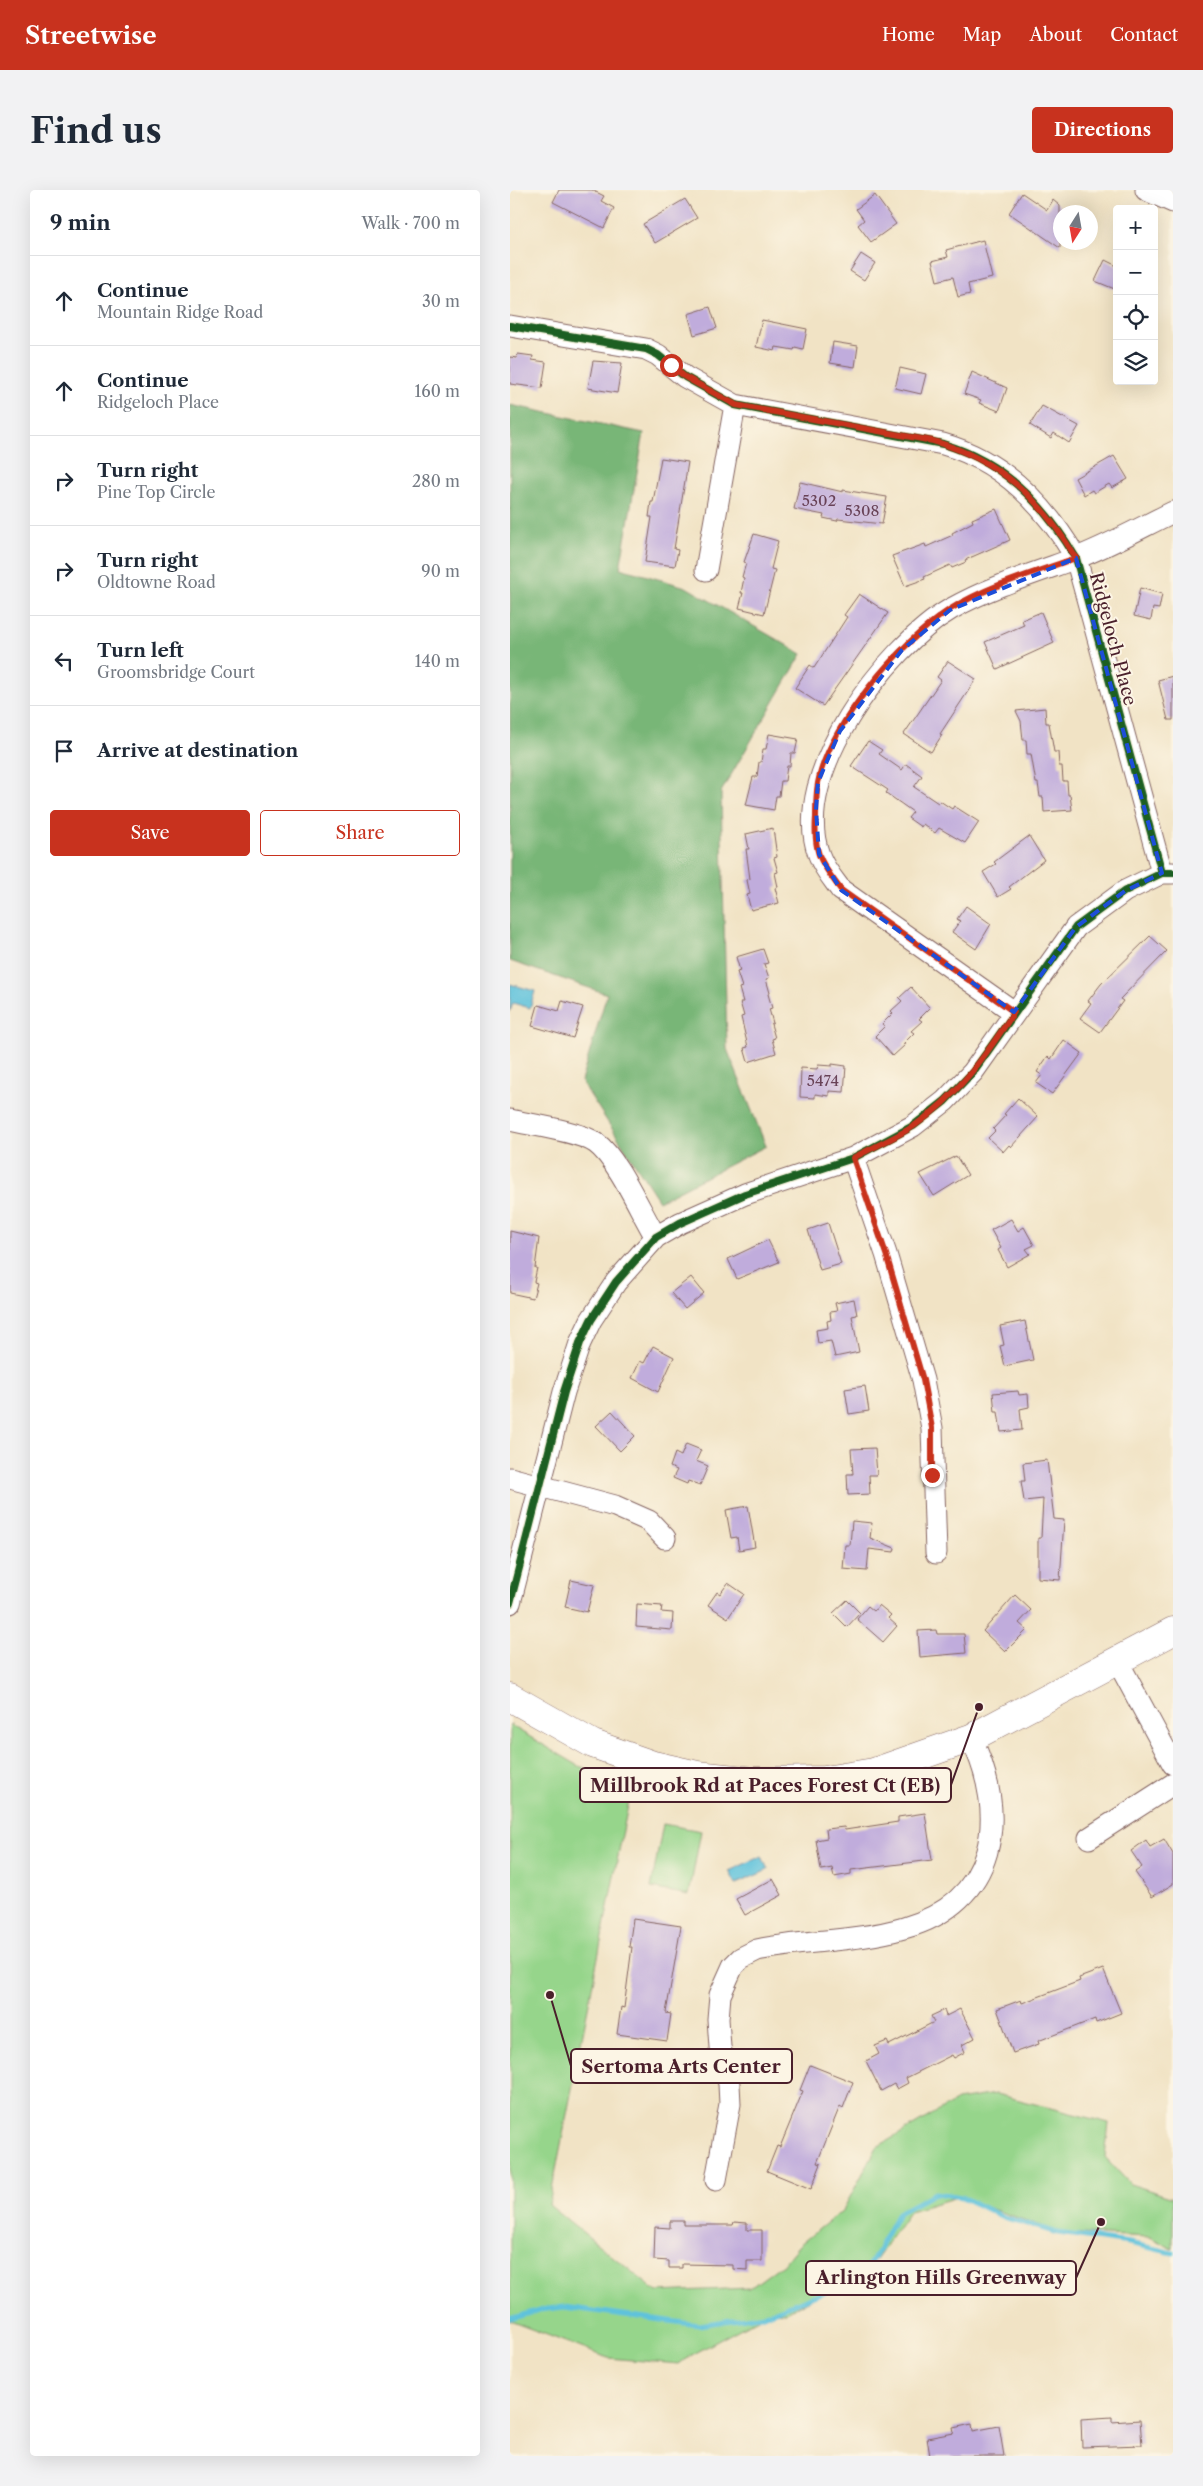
<!DOCTYPE html>
<meta charset="utf-8">
<style>
body{margin:0;font-family:"Libre Caslon Text",serif;background:#f2f2f3;color:#1f2937}
.controls{position:absolute;right:15px;top:15px;display:grid;overflow:hidden;border-radius:5px;box-shadow:0 5px 20px #0002}
.controls button{width:45px;height:45px;display:grid;place-items:center;padding:0;border:0;border-bottom:1px solid #e0e1e3;background:#fff;color:#1f2937;font:25px sans-serif}
.compass{position:absolute;left:543px;top:15px;width:45px;height:45px;border-radius:50%;background:#fff;box-shadow:0 5px 20px #0002;rotate:191deg}
.stop{position:absolute;width:15px;height:15px;margin:-11px;border:4px solid #c8321e;border-radius:50%;background:#fff}
.stop.end{background:#c8321e;border-color:#fff;box-shadow:0 1px 5px #0008}
.list{margin:0;padding:0;list-style:none}
h2{display:flex;justify-content:space-between;align-items:center;height:65px;margin:0;padding:0 20px;font-size:21px}
h2 small{font-size:16px;font-weight:400;color:#747a83}
.list li{display:grid;grid-template-columns:32px 1fr auto;gap:15px;align-items:center;box-sizing:border-box;height:90px;padding:0 20px;border-top:1px solid #e0e1e3}
.list b{display:block;font-size:19px;white-space:nowrap}
.list p{margin:0;font-size:16px;white-space:nowrap;color:#747a83}
.list em{font-size:16px;font-style:normal;color:#747a83}
.actions{display:flex;gap:10px;padding:15px 20px}
.actions a{flex:1;padding:11px 0;border:1px solid #c8321e;border-radius:5px;text-align:center;font-size:18px;color:#c8321e}
.actions .main{background:#c8321e;color:#fff}
.icon{flex:none;width:28px;height:28px;fill:none;stroke:currentColor;stroke-width:2;stroke-linecap:round;stroke-linejoin:round}
.map{position:relative;flex:none;width:663px;height:2266px;overflow:hidden;border-radius:5px}
header{display:flex;align-items:center;gap:30px;box-sizing:border-box;height:70px;padding:0 25px;background:#c8321e;color:#fff}
header strong{font-size:24px}
nav{display:flex;gap:28px;margin-inline-start:auto;font-size:18px}
.intro{display:flex;align-items:center;justify-content:space-between;box-sizing:border-box;height:120px;padding:0 30px}
h1{margin:0;font-size:35px}
.button{padding:12px 22px;border-radius:5px;background:#c8321e;color:#fff;font-size:18px;font-weight:700}
main{display:flex;gap:30px;padding:0 30px}
aside{flex:1;background:#fff;border-radius:5px;box-shadow:0 5px 20px #0002}
.map>svg:first-child{display:block}
.green{fill:#96d58b;stroke:#707a5b}
.forest{fill:#78b677;stroke:#616a51}
.water{fill:#5ec2dc;stroke:#547084}
.lines{fill:none;stroke-linecap:round;stroke-linejoin:round}
.stream{stroke:#5ec2dc;stroke-width:5}
.building{fill:#c0acdc}
.minor-casing{stroke:#846461;stroke-width:23}
.major-casing{stroke:#846461;stroke-width:29}
.minor{stroke:#fff;stroke-width:21}
.major{stroke:#fff;stroke-width:28}
.cycleway-casing{stroke:#fcf5e5;stroke-width:11}
.cycleway{stroke:#1b5e20;stroke-width:8}
.route{stroke:#c8321e;stroke-width:6}
.marked{fill:none;stroke:#1d4ed8;stroke-width:4;stroke-dasharray:10 6;stroke-linejoin:round}
.labels{text-anchor:middle;dominant-baseline:central;stroke-width:4;stroke-linejoin:round;paint-order:stroke}
.number-label{font-size:15px;fill:#684257}
.street-label{font-size:18px;fill:#4a1f2b;stroke:#fcf5e5}
.leader{fill:none;stroke:#4a1f2b;stroke-width:2}
.callout-dot{fill:#4a1f2b;stroke:#fcf5e5;stroke-width:2}
.callout{fill:#fcf5e5;stroke:#4a1f2b;stroke-width:2}
.callout-label{font-size:19px;text-anchor:middle;font-weight:bold;fill:#4a1f2b}
</style>
<header>
<strong>Streetwise</strong>
<nav><a>Home</a><a>Map</a><a>About</a><a>Contact</a></nav>
</header>
<div class="intro"><h1>Find us</h1><a class="button">Directions</a></div>
<main>
<aside>
<h2>9 min<small>Walk · 700 m</small></h2>
<ul class="list">
<li><svg class="icon" aria-label="ahead" viewBox="0 0 24 24"><path d="M12 20V5M6 11l6-6 6 6"/></svg><div><b>Continue</b><p>Mountain Ridge Road</p></div><em>30 m</em></li>
<li><svg class="icon" aria-label="ahead" viewBox="0 0 24 24"><path d="M12 20V5M6 11l6-6 6 6"/></svg><div><b>Continue</b><p>Ridgeloch Place</p></div><em>160 m</em></li>
<li><svg class="icon" aria-label="right" viewBox="0 0 24 24"><path d="M7 20v-9h11M14 6l5 5-5 5"/></svg><div><b>Turn right</b><p>Pine Top Circle</p></div><em>280 m</em></li>
<li><svg class="icon" aria-label="right" viewBox="0 0 24 24"><path d="M7 20v-9h11M14 6l5 5-5 5"/></svg><div><b>Turn right</b><p>Oldtowne Road</p></div><em>90 m</em></li>
<li><svg class="icon" aria-label="left" viewBox="0 0 24 24"><path d="M17 20v-9H6M10 6l-5 5 5 5"/></svg><div><b>Turn left</b><p>Groomsbridge Court</p></div><em>140 m</em></li>
<li><svg class="icon" aria-label="arrive" viewBox="0 0 24 24"><path d="M6 21V4h12l-3 4 3 4H6"/></svg><div><b>Arrive at destination</b></div></li>
</ul>
<div class="actions"><a class="main">Save</a><a>Share</a></div>
</aside>
<div class="map">
<svg width="663" height="2266" viewBox="0 0 663 2266">
<rect width="100%" height="100%" fill="#fcf5e5"/>
<filter id="ink" filterUnits="userSpaceOnUse"><feTurbulence type="fractalNoise" baseFrequency=".02" numOctaves="2"/><feDisplacementMap in="SourceGraphic" scale="10" xChannelSelector="R" yChannelSelector="G"/><feConvolveMatrix kernelMatrix="1 2 1 2 8 2 1 2 1" color-interpolation-filters="sRGB"/></filter>
<filter id="wash" filterUnits="userSpaceOnUse"><feTurbulence type="fractalNoise" baseFrequency=".0096" numOctaves="4" result="noise"/><feDisplacementMap in="SourceGraphic" scale="20" xChannelSelector="R" yChannelSelector="G"/><feGaussianBlur stdDeviation="1.12" result="paint"/><feColorMatrix in="noise" values="0 0 0 0 0 0 0 0 0 0 0 0 0 0 0 0 0 1.4 0 .05"/><feComposite in="paint" operator="in"/></filter>
<g filter="url(#wash)">
<rect width="100%" height="100%" fill="#f1e3c5"/>
<path class="green" d="M0 1535 69 1576 122 1595 39 2015 147 2102 240 2098 274 2073 289 2055 333 2020 367 1957 447 1910 486 1904 599 1933 595 1967 620 1994 663 2008V2059L640 2047 552 2043 447 2007 400 2021 359 2079 276 2122 259 2123 180 2166 169 2174 98 2168 0 2131Z
M153 1634 191 1641 179 1705 141 1698Z"/>
<path class="forest" d="M0 215 134 243 110 378 176 397 292 464 211 602 217 859 256 956 149 1011 71 891 97 804 0 771Z"/>
<path class="water" d="M0 794 25 801 20 818 3 813 0 822Z
M252 1666 258 1680 226 1694 219 1681Z"/>
<g class="lines">
<path class="stream" d="M0 2129 29 2120 54 2117 189 2135 255 2125 337 2093 360 2075 388 2023 425 2003 452 2007 493 2027 548 2043 619 2053 663 2063"/>
</g>
<g id="blocks">
<path class="building" d="M49 0H82L94 6 91 11 104 18 94 38 43 12Z
M512 3 537 20 543 10 550 16V58L499 23Z
M365 5 386 34 361 52 348 35 354 30 346 19Z
M175 9 187 28 145 53 133 34Z
M473 50 482 88 458 94 460 104 448 107 443 87 427 91 422 71 438 67 436 60Z
M351 64 365 73 354 90 340 81Z
M595 70 607 76V100L585 91Z
M200 117 207 138 184 145 178 124Z
M252 130 297 139 293 159 285 157 284 160 266 157 265 161 246 157Z
M323 152 348 156 345 177 320 173Z
M8 164 23 166 22 170 36 172 32 198 0 194V167L7 168Z
M83 171 112 173 107 203 78 198Z
M390 178 416 184 411 204 385 198Z
M462 182 497 198 489 221 469 213 471 210 454 204Z
M532 216 569 236 559 253 544 243 541 248 520 235Z
M604 266 618 289 602 298 599 294 584 303 582 300 574 305 565 288Z
M151 268 178 272 164 359 168 360 165 376 135 372 142 327H139L141 312H143Z
M290 292 333 302V300L377 307 372 334 328 329 327 331 313 328 314 325 284 319Z
M486 319 500 350 455 370 456 372 442 378 440 375 414 387 415 389 395 396 382 366 415 354 416 357 443 345 442 343 463 332 462 329Z
M244 344 268 351 261 379 265 380 254 424 229 418 233 403H231L234 388 232 387 236 373 234 372Z
M630 398 652 404 649 419 643 418 641 430 624 426Z
M349 404 378 423 313 516 285 498 300 475 304 478 337 427 334 425Z
M531 422 544 453 487 479 475 452 514 435 512 430Z
M438 471 466 489 430 544 432 545 421 562 394 544 431 490 427 487Z
M663 486V530H658L648 490Z
M535 518 536 533H539L544 562H548L549 576H552L553 591H557L558 605H560L562 620 534 622 533 607H530L528 593H526L521 564H517L516 550H513L511 531 506 521Z
M259 544 288 549 285 563H281L280 576H277L275 591H271L269 606H266L264 620 236 615 243 587H247L249 572H251L253 559H256Z
M358 551 372 560 369 564 392 580 396 574 412 586 404 597 428 613 430 611 442 619 444 616 469 632 455 653 429 638 425 643 413 634 411 637 398 628 403 622 376 603 378 600 341 576Z
M263 638 267 667 264 668 268 682 265 683 268 697 265 698 269 713 241 720 237 705 240 704 237 690 240 689 236 659H239L236 644Z
M519 646 534 670 499 697 501 699 488 707 473 682 486 674 484 672Z
M456 716 481 734 466 759 442 742 450 731 447 729Z
M640 746 657 761 610 809 613 811 590 842 570 828 581 813 578 811 591 794Z
M253 759 258 773 254 774 259 788 256 789 260 803 258 804 262 818 259 819 263 833 261 834 265 848 262 849 266 863 238 872 234 858 238 857 231 827 234 826 230 812H233L229 798 232 797 227 782 230 781 226 767Z
M401 797 420 818 409 829 412 831 401 841 404 843 393 854 395 855 383 866 365 846 375 836 372 834 383 823 381 821 392 811 389 808Z
M52 811 73 817 63 848 22 836 28 815 49 821Z
M554 850 572 863 542 904 526 893 532 885 527 882 538 866 541 869Z
M322 874 336 876 334 902 319 901V906L305 904V908L290 907 291 878 307 879 308 875 322 876Z
M508 908 528 927 501 957 499 955 493 962 478 948 485 941 483 939 496 925 494 924Z
M446 966 458 985 424 1006 410 984Z
M501 1029 508 1041 514 1037 524 1055 516 1059 520 1064 497 1077 488 1060 491 1058 481 1040Z
M318 1033 331 1074 310 1080 298 1040Z
M0 1041 29 1048 25 1078H27L24 1092 27 1093 23 1108 0 1103Z
M258 1050 269 1072 227 1089 218 1069Z
M181 1087 194 1103 175 1119 161 1103Z
M344 1109 347 1125 342 1126 349 1162 325 1167 321 1151 308 1153 306 1140 318 1138 317 1131 321 1130 320 1122 327 1121 325 1113Z
M515 1131 523 1170 495 1176 490 1156 494 1155 490 1136Z
M143 1156 164 1167 148 1202 122 1188 130 1171 134 1173Z
M355 1196 359 1221 339 1224 335 1199Z
M508 1201 509 1205 518 1204 519 1217 510 1219 512 1240 491 1242 488 1222H485L483 1203Z
M102 1221 125 1246 110 1261 86 1236Z
M176 1254 191 1260 186 1271 198 1276 190 1295 178 1291 177 1294 163 1288 167 1280 160 1277 165 1263 171 1266Z
M365 1258 367 1285H359L360 1304 338 1305 337 1284H343L341 1259Z
M537 1270 544 1329 554 1330 550 1390 528 1388V1348H531L533 1309 514 1311 511 1291H515L513 1273Z
M238 1316 245 1357 229 1360 227 1347 221 1348 216 1320Z
M342 1331 362 1333 360 1348 385 1358 384 1362 359 1359 357 1381 333 1379 335 1355H340Z
M61 1390 84 1395 77 1422 55 1417Z
M218 1393 234 1404 218 1428 198 1415 207 1402 210 1404Z
M505 1405 521 1420 509 1433 517 1440 495 1462 473 1441Z
M337 1410 350 1423 337 1437 323 1423Z
M127 1414 152 1416 151 1422 163 1423 162 1440 126 1437Z
M369 1415 381 1425 378 1428 387 1436 373 1452 347 1429 358 1416 364 1421Z
M426 1440 427 1444H454L456 1463 410 1467 408 1441Z
M415 1623 422 1670 341 1680V1684L324 1687 322 1678 311 1680 306 1650 317 1648 316 1639 334 1637 335 1640 388 1632V1627Z
M654 1649 663 1664V1694L642 1707 625 1682 632 1677 621 1661 636 1650 640 1657Z
M263 1689 272 1705 235 1725 226 1709Z
M123 1729 171 1736 156 1823 161 1824 157 1851 107 1844 111 1817 114 1818 122 1757H119Z
M593 1779 611 1823 586 1833 585 1829 528 1851 529 1854 503 1863 487 1819 511 1810 512 1813 570 1791 569 1788Z
M450 1819 465 1848 452 1855 455 1862 444 1868 442 1865 396 1888 398 1893 387 1899 384 1894 371 1901 356 1871 369 1864 365 1856 377 1851 379 1855 424 1832 421 1826 434 1820 436 1826Z
M300 1875 343 1892 333 1918 330 1916 307 1973 311 1974 301 1999 257 1981 267 1956 270 1957 293 1901 290 1900Z
M160 2031H174V2035H223L224 2032 237 2033V2040H252V2071H237V2080L223 2079V2075L172 2074V2078H159V2071L144 2070 145 2037 160 2038Z
M602 2227V2232L630 2230 632 2255 572 2257 571 2229Z
M462 2234 463 2241 489 2236 494 2266H420L417 2248 444 2243 443 2238Z"/>
</g>
</g>
<g filter="url(#ink)">
<use href="#blocks" fill-opacity="0" stroke="#846461" stroke-width="1"/>
<g class="lines">
<g class="minor-casing">
<path id="minor" d="M636 0 663 12
M0 136 136 159 148 165 175 187 225 215 433 254C493 271 535 315 566 368L652 683
M196 380 225 215
M504 822 331 700C323 689 314 679 309 665 279 586 376 457 441 419 480 397 522 384 564 369 598 356 630 338 663 322
M0 930C21 935 69 941 86 953 108 969 131 1023 146 1047
M343 968 376 1064 413 1190 422 1238 426 1363
M0 1288 105 1316 139 1331 155 1348
M0 1413 54 1202 70 1153 81 1130 106 1092 146 1047 170 1033 235 1004 343 968 403 936 435 911 463 882 566 737 615 701 652 683H663
M607 1470 663 1574
M579 1648 663 1594
M206 1990 220 1914 219 1894 210 1857 208 1829 210 1805 223 1776 231 1768 247 1760C295 1750 346 1752 394 1738 487 1712 499 1626 461 1548"/>
</g>
<g class="major-casing">
<path id="major" d="M0 1507 83 1554 143 1575 187 1585 244 1591 315 1590 364 1582 461 1548 663 1441"/>
</g>
<use href="#minor" class="minor"/>
<use href="#major" class="major"/>
<g class="cycleway-casing">
<path id="cycleway" d="M0 136 136 159 148 165 175 187 225 215 433 254C493 271 535 315 566 368L652 683
M0 1413 54 1202 70 1153 81 1130 106 1092 146 1047 170 1033 235 1004 343 968 403 936 435 911 463 882 566 737 615 701 652 683H663"/>
</g>
<use href="#cycleway" class="cycleway"/>
</g>
</g>
<g class="lines" filter="url(#ink)">
<path class="route" d="M161 175 175 187 226 215 423 251C490 270 531 309 566 368 523 383 477 396 439 420 390 452 319 535 308 593 306 604 306 616 306 627 305 640 305 653 309 665 314 678 323 689 331 700L504 822C476 865 447 907 404 936 385 948 363 957 343 968L376 1064 413 1190 422 1238V1285"/>
</g>
<path class="marked" d="M566 368 652 683 615 701 566 737 504 822 331 700 309 664 306 620 308 592 330 541 392 460 440 420Z"/>
<g class="labels">
<g class="number-label">
<text x="309" y="310">5302</text>
<text x="352" y="320">5308</text>
<text x="313" y="890">5474</text>
</g>
<g class="street-label">
<text transform="translate(603 449) rotate(75)">Ridgeloch Place</text>
</g>
</g>
<path class="leader" d="M469 1517L441 1595M40 1805L61 1876M591 2032L566 2088"/>
<g class="callout-dot">
<circle cx="469" cy="1517" r="5"/>
<circle cx="40" cy="1805" r="5"/>
<circle cx="591" cy="2032" r="5"/>
</g>
<g class="callout">
<rect x="70" y="1578" width="371" height="34" rx="5"/>
<rect x="61" y="1859" width="221" height="34" rx="5"/>
<rect x="296" y="2071" width="270" height="34" rx="5"/>
</g>
<g class="callout-label">
<text x="255" y="1602">Millbrook Rd at Paces Forest Ct (EB)</text>
<text x="171" y="1883">Sertoma Arts Center</text>
<text x="431" y="2094">Arlington Hills Greenway</text>
</g>
</svg>
<div class="controls">
<button>+</button>
<button>−</button>
<button><svg class="icon" aria-label="locate" viewBox="0 0 24 24"><circle cx="12" cy="12" r="6"/><path d="M12 2v4M12 18v4M2 12h4M18 12h4"/></svg></button>
<button><svg class="icon" aria-label="layers" viewBox="0 0 24 24"><path d="M12 4l9 5-9 5-9-5zM3 14l9 5 9-5"/></svg></button>
</div>
<svg class="compass" viewBox="-18 -18 36 36"><path d="M0-13l5 13h-10z" fill="#e53935"/><path d="M0 13l5-13h-10z" fill="#747a83"/></svg>
<div class="stop" style="left:161px;top:175px"></div>
<div class="stop end" style="left:422px;top:1285px"></div>
</div>
</main>
